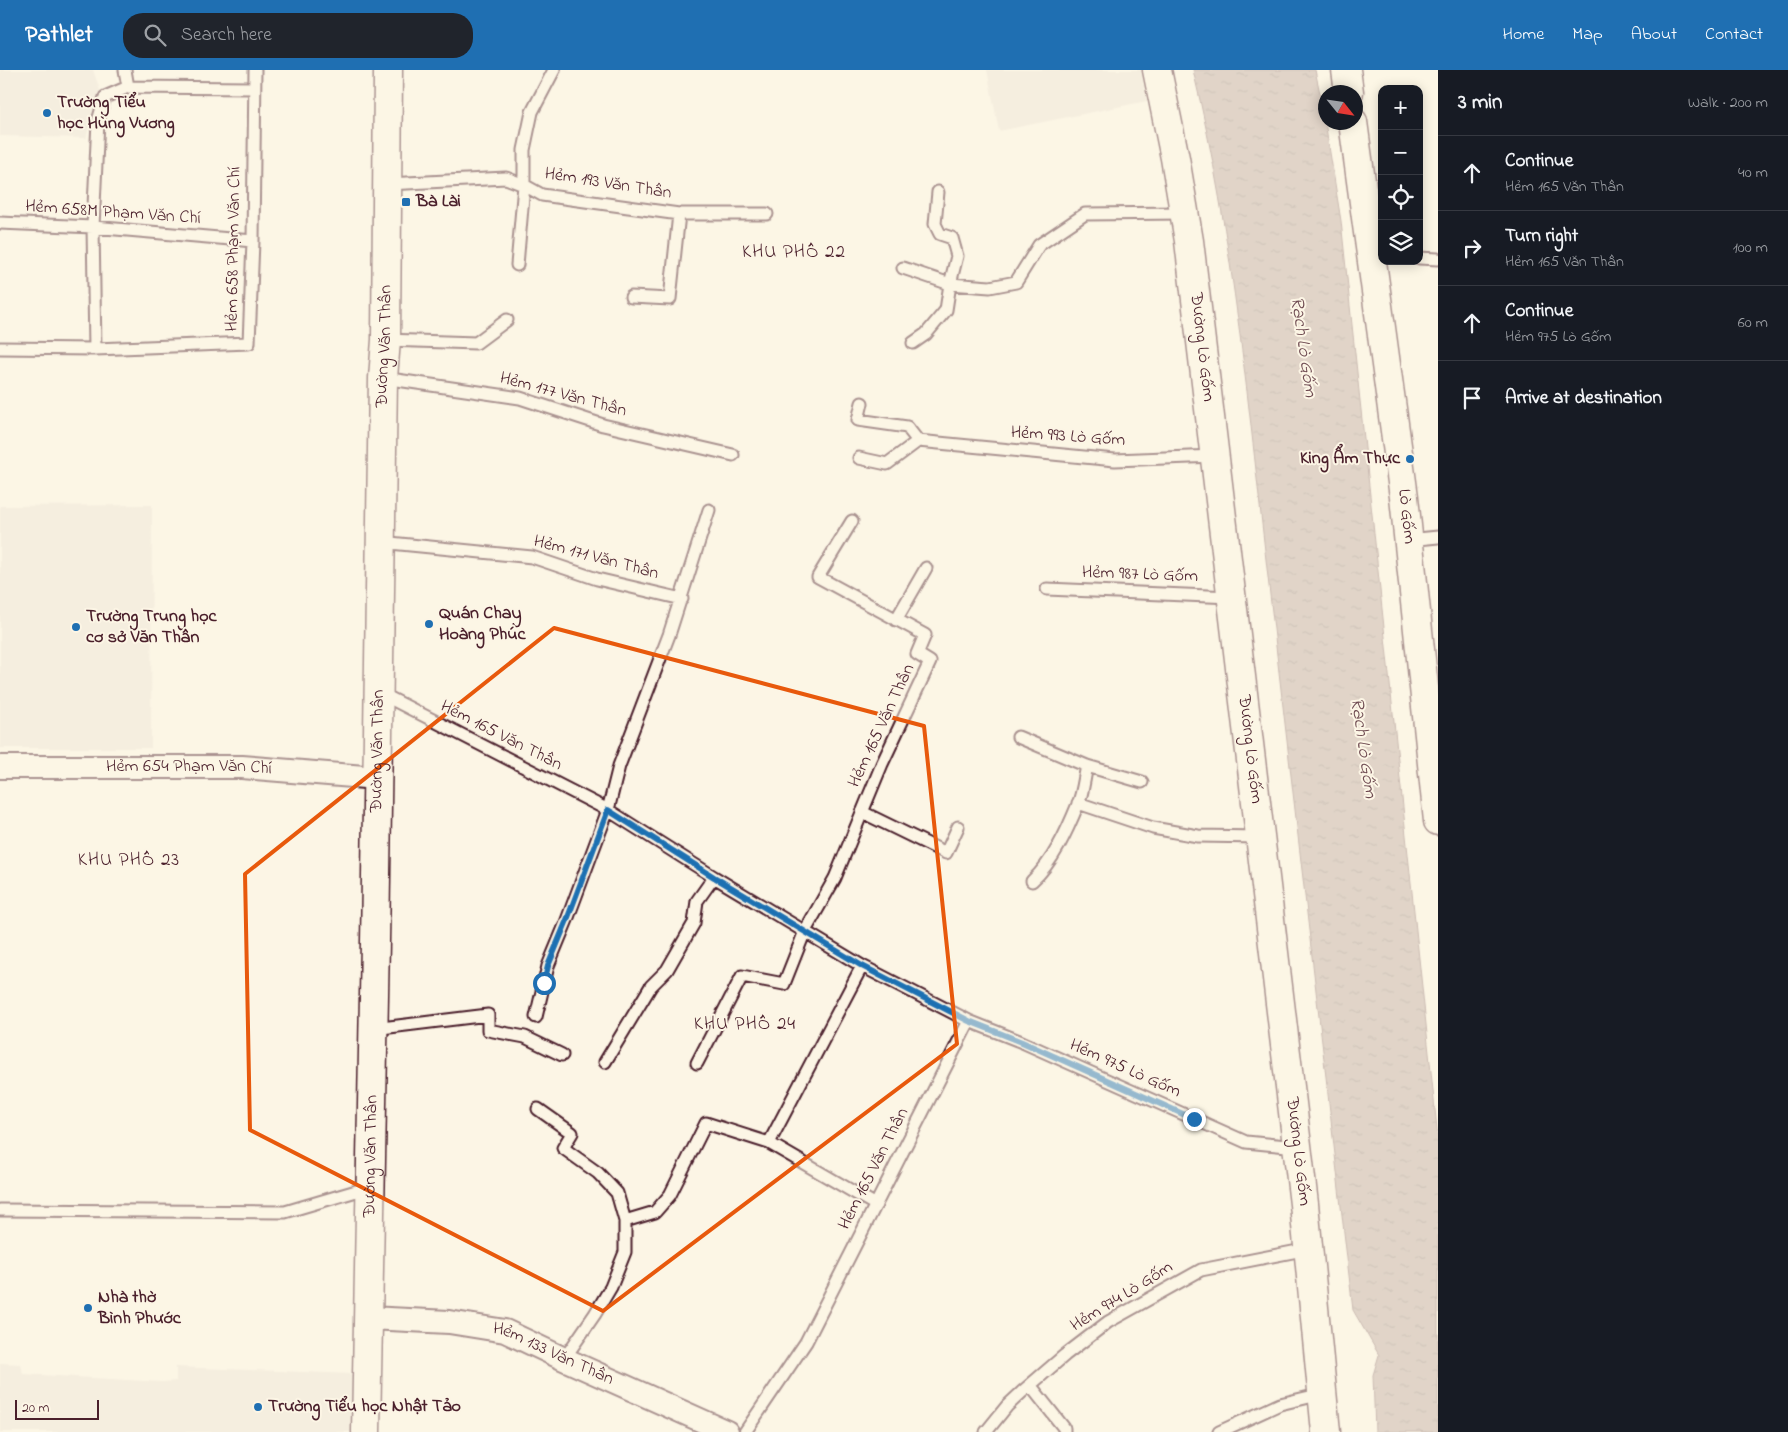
<!DOCTYPE html>
<meta charset="utf-8">
<style>
body{margin:0;font-family:"Indie Flower",sans-serif;background:#20242c;color:#f1f3f6}
.controls{position:absolute;right:15px;top:15px;display:grid;overflow:hidden;border-radius:10px;box-shadow:0 2px 12px #0003}
.controls button{width:45px;height:45px;display:grid;place-items:center;padding:0;border:0;border-bottom:1px solid #363941;background:#171b24;color:#f1f3f6;font:25px sans-serif}
.compass{position:absolute;left:1318px;top:15px;width:45px;height:45px;border-radius:50%;background:#171b24;box-shadow:0 2px 12px #0003;rotate:120deg}
.scale{position:absolute;left:15px;bottom:12px;width:84px;box-sizing:border-box;padding-left:5px;border:2px solid #4a1f2b;border-top:0;font-size:14px;line-height:18px;white-space:nowrap;color:#4a1f2b;-webkit-text-stroke:4px #fcf5e5;paint-order:stroke}
.stop{position:absolute;width:15px;height:15px;margin:-11px;border:4px solid #1f6fb2;border-radius:50%;background:#fff}
.stop.end{background:#1f6fb2;border-color:#fff;box-shadow:0 1px 5px #0008}
.list{margin:0;padding:0;list-style:none}
h2{display:flex;justify-content:space-between;align-items:center;height:65px;margin:0;padding:0 20px;font-size:21px}
h2 small{font-size:16px;font-weight:400;color:#9ea1a6}
.list li{display:grid;grid-template-columns:32px 1fr auto;gap:15px;align-items:center;box-sizing:border-box;height:75px;padding:0 20px;border-top:1px solid #363941}
.list b{display:block;font-size:19px;white-space:nowrap}
.list p{margin:0;font-size:16px;white-space:nowrap;color:#9ea1a6}
.list em{font-size:16px;font-style:normal;color:#9ea1a6}
.icon{flex:none;width:28px;height:28px;fill:none;stroke:currentColor;stroke-width:2;stroke-linecap:round;stroke-linejoin:round}
.map{position:relative;flex:none;width:1438px;height:1362px;overflow:hidden}
header{display:flex;align-items:center;gap:30px;box-sizing:border-box;height:70px;padding:0 25px;background:#1f6fb2;color:#fff}
header strong{font-size:24px}
nav{display:flex;gap:28px;margin-inline-start:auto;font-size:18px}
.search{width:350px;height:45px;background:#20242c;display:flex;align-items:center;gap:12px;box-sizing:border-box;padding:0 18px;border-radius:20px;color:#9ea1a6;font-size:19px}
main{display:flex}
aside{flex:1;background:#171b24}
.map>svg:first-child{display:block}
.built{fill:#eee5d7}
.water{fill:url(#water-ripples);stroke:#917474}
.lines{fill:none;stroke-linecap:round;stroke-linejoin:round}
.lane-casing{stroke:#4a1f2b;stroke-width:15}
.street-casing{stroke:#4a1f2b;stroke-width:26}
.secondary-casing{stroke:#4a1f2b;stroke-width:31}
.lane{stroke:#fcf5e5;stroke-width:11}
.street{stroke:#fcf5e5;stroke-width:22}
.secondary{stroke:#fcf5e5;stroke-width:28}
.route{stroke:#1f6fb2;stroke-width:6}
.marked{fill:none;stroke:#e8590c;stroke-width:4;stroke-linejoin:round}
.poi-dot{fill:#1f6fb2;stroke:#fcf5e5;stroke-width:2}
.labels{text-anchor:middle;dominant-baseline:central;stroke-width:4;stroke-linejoin:round;paint-order:stroke}
.poi-label{font-size:18px;font-weight:bold;fill:#4a1f2b;stroke:#fcf5e5;text-anchor:start}
.street-label{font-size:18px;fill:#4a1f2b;stroke:#fcf5e5}
.neighbourhood-label{font-size:19px;letter-spacing:1px;fill:#4a1f2b;stroke:#fcf5e5}
.water-label{font-size:19px;font-style:italic;fill:#6d4950;stroke:#fcf5e5}
</style>
<header>
<strong>Pathlet</strong>
<div class="search"><svg class="icon" aria-label="search" viewBox="0 0 24 24"><circle cx="10" cy="10" r="6"/><path d="M15 15l6 6"/></svg>Search here</div>
<nav><a>Home</a><a>Map</a><a>About</a><a>Contact</a></nav>
</header>
<main>
<div class="map">
<svg width="1438" height="1362" viewBox="0 0 1438 1362">
<defs>
<pattern id="water-ripples" width="26" height="14" patternUnits="userSpaceOnUse" patternTransform="scale(1.25)"><rect width="26" height="14" fill="#c0aca5"/><path d="M2 4q2-2 4 0t4 0M15 11q2-2 4 0t4 0" fill="none" stroke="#9e8b87"/></pattern>
</defs>
<rect width="100%" height="100%" fill="#fcf5e5"/>
<filter id="ink" filterUnits="userSpaceOnUse"><feTurbulence type="fractalNoise" baseFrequency=".02" numOctaves="2"/><feDisplacementMap in="SourceGraphic" scale="10" xChannelSelector="R" yChannelSelector="G"/><feConvolveMatrix kernelMatrix="1 2 1 2 8 2 1 2 1" color-interpolation-filters="sRGB"/></filter>
<g filter="url(#ink)">
<path class="built" d="M0 0H93L100 20 86 68 0 66Z
M987 0H1141L1147 31 999 61Z
M152 435 151 678H0V436Z
M0 1293 21 1294 23 1304 162 1312 176 1311V1297L353 1304 352 1362H0Z"/>
<path class="water" d="M1193 0H1315L1322 33 1341 151 1438 1068V1362H1375L1373 1305 1379 1285 1353 1240C1325 998 1297 757 1269 516 1249 343 1234 169 1193 0Z"/>
<g class="lines">
<g class="lane-casing">
<path id="lane" d="M125 0 128 17
M387 114 506 108 524 115 542 125 650 140 679 144H767
M0 153 93 157 253 171
M1419 188 1438 189
M517 195 524 115V80L532 42 554 0
M903 198 950 214 990 217 1016 212 1039 175 1085 144 1184 143
M631 227 670 229 679 144
M386 270 476 273 507 250
M913 273 926 264 946 240 950 214 957 186 952 168 940 164 935 154 938 122
M0 278 95 279 249 273 253 171 255 0
M95 279 93 157 98 51 105 27 128 17 254 18
M383 308 520 328 603 355 733 385
M862 333 858 350 907 357 918 371
M918 371 1115 390 1215 386
M859 388 887 394 918 371
M1408 470 1438 467
M380 472 532 487 597 509 682 529
M1047 519 1231 527
M896 550 926 498
M380 623 608 740 714 807 862 896 969 951 1022 972 1246 1072 1297 1077
M1018 667 1087 696 1142 712
M1078 733 1153 758 1198 766 1260 767
M862 742 946 783 958 757
M1032 811C1053 792 1067 761 1078 734 1083 723 1084 709 1087 696
M536 947 548 896 567 850 608 740 619 696 669 565 709 440
M373 959 488 945V960L525 967 562 985
M605 992 651 916 667 900 694 853 697 831 714 807
M697 993 742 906 784 914 805 861 835 808 882 694 930 592 917 584 925 565 818 507 852 451
M538 1039 572 1063 563 1078 598 1103 617 1123 625 1151V1182L611 1217 595 1244 564 1289
M769 1073 862 896
M0 1140 285 1142 370 1117
M625 1151 655 1142 670 1125 706 1053 769 1073 876 1135
M1030 1315 1064 1358V1362
M745 1362 806 1272 969 951
M986 1362 1007 1336 1022 1322 1065 1285 1108 1252 1201 1200 1308 1179
M1219 1362 1280 1334 1322 1324"/>
</g>
<g class="street-casing">
<g id="street">
<path id="s1" d="M0 697H242L377 708"/>
<path id="s2" d="M369 1248 449 1252 505 1261 564 1289 727 1362"/>
</g>
</g>
<g class="secondary-casing">
<g id="secondary">
<path id="s3" d="M1157 0 1175 88 1189 171 1304 1134 1326 1362"/>
<path d="M1346 0 1349 22"/>
<path id="s4" d="M1353 52 1404 427 1438 751"/>
<path id="s5" d="M366 1362C373 1011 379 659 383 308L386 270 388 0"/>
</g>
</g>
<use href="#lane" class="lane"/>
<use href="#street" class="street"/>
<use href="#secondary" class="secondary"/>
</g>
</g>
<g class="lines" filter="url(#ink)">
<path class="route" d="M544 913 548 896 567 850 608 740 714 807 862 896 969 951 1022 972 1194 1049"/>
</g>
<path d="M0 0H1438V1362H0ZM554 558 924 656 957 974 603 1241 250 1060 245 804Z" fill="#fcf5e5" fill-opacity=".55" fill-rule="evenodd"/>
<path class="marked" d="M554 558 924 656 957 974 603 1241 250 1060 245 804Z"/>
<g class="poi-dot">
<circle cx="47" cy="43" r="5"/>
<rect x="401" y="127" width="10" height="10" rx="2.5"/>
<circle cx="1410" cy="389" r="5"/>
<circle cx="429" cy="554" r="5"/>
<circle cx="76" cy="557" r="5"/>
<circle cx="88" cy="1238" r="5"/>
<circle cx="258" cy="1337" r="5"/>
</g>
<g class="labels">
<g class="poi-label">
<text x="57" y="33">Trường Tiểu<tspan x="57" dy="21">học Hùng Vương</tspan></text>
<text x="416" y="132">Bà Lài</text>
<text x="1400" y="389" text-anchor="end">King Ẩm Thực</text>
<text x="439" y="544">Quán Chay<tspan x="439" dy="21">Hoàng Phúc</tspan></text>
<text x="86" y="547">Trường Trung học<tspan x="86" dy="21">cơ sở Văn Thân</tspan></text>
<text x="98" y="1228">Nhà thờ<tspan x="98" dy="21">Bình Phước</tspan></text>
<text x="268" y="1337">Trường Tiểu học Nhật Tảo</text>
</g>
<g class="street-label">
<text transform="translate(608 114) rotate(9)">Hẻm 193 Văn Thân</text>
<text transform="translate(113 143) rotate(4)">Hẻm 658M Phạm Văn Chí</text>
<text transform="translate(234 179) rotate(-89)">Hẻm 658 Phạm Văn Chí</text>
<text stroke="none"><textPath href="#s5" startOffset="1086">Đường Văn Thân</textPath></text>
<text stroke="none"><textPath href="#s3" startOffset="281">Đường Lò Gốm</textPath></text>
<text transform="translate(563 325) rotate(15)">Hẻm 177 Văn Thân</text>
<text transform="translate(1068 367) rotate(4)">Hẻm 993 Lò Gốm</text>
<text stroke="none"><textPath href="#s4" startOffset="398">Lò Gốm</textPath></text>
<text transform="translate(596 488) rotate(15)">Hẻm 171 Văn Thân</text>
<text transform="translate(1140 505) rotate(2)">Hẻm 987 Lò Gốm</text>
<text transform="translate(882 656) rotate(-65)">Hẻm 165 Văn Thân</text>
<text transform="translate(501 666) rotate(27)">Hẻm 165 Văn Thân</text>
<text stroke="none"><textPath href="#s3" startOffset="686">Đường Lò Gốm</textPath></text>
<text stroke="none"><textPath href="#s5" startOffset="681">Đường Văn Thân</textPath></text>
<text stroke="none"><textPath href="#s1" startOffset="189">Hẻm 654 Phạm Văn Chí</textPath></text>
<text transform="translate(1125 999) rotate(24)">Hẻm 975 Lò Gốm</text>
<text stroke="none"><textPath href="#s3" startOffset="1091">Đường Lò Gốm</textPath></text>
<text stroke="none"><textPath href="#s5" startOffset="276">Đường Văn Thân</textPath></text>
<text transform="translate(874 1099) rotate(-63)">Hẻm 165 Văn Thân</text>
<text transform="translate(1122 1227) rotate(-32)">Hẻm 974 Lò Gốm</text>
<text stroke="none"><textPath href="#s2" startOffset="190">Hẻm 133 Văn Thân</textPath></text>
</g>
<g class="neighbourhood-label">
<text x="794" y="182">KHU PHỐ 22</text>
<text x="129" y="790">KHU PHỐ 23</text>
<text x="745" y="954">KHU PHỐ 24</text>
</g>
<g class="water-label">
<text transform="translate(1303 277) rotate(82)">Rạch Lò Gốm</text>
<text transform="translate(1363 678) rotate(82)">Rạch Lò Gốm</text>
</g>
</g>
</svg>
<div class="controls">
<button>+</button>
<button>−</button>
<button><svg class="icon" aria-label="locate" viewBox="0 0 24 24"><circle cx="12" cy="12" r="6"/><path d="M12 2v4M12 18v4M2 12h4M18 12h4"/></svg></button>
<button><svg class="icon" aria-label="layers" viewBox="0 0 24 24"><path d="M12 4l9 5-9 5-9-5zM3 14l9 5 9-5"/></svg></button>
</div>
<svg class="compass" viewBox="-18 -18 36 36"><path d="M0-13l5 13h-10z" fill="#e53935"/><path d="M0 13l5-13h-10z" fill="#9ea1a6"/></svg>
<div class="scale">20 m</div>
<div class="stop" style="left:544px;top:913px"></div>
<div class="stop end" style="left:1194px;top:1049px"></div>
</div>
<aside>
<h2>3 min<small>Walk · 200 m</small></h2>
<ul class="list">
<li><svg class="icon" aria-label="ahead" viewBox="0 0 24 24"><path d="M12 20V5M6 11l6-6 6 6"/></svg><div><b>Continue</b><p>Hẻm 165 Văn Thân</p></div><em>40 m</em></li>
<li><svg class="icon" aria-label="right" viewBox="0 0 24 24"><path d="M7 20v-9h11M14 6l5 5-5 5"/></svg><div><b>Turn right</b><p>Hẻm 165 Văn Thân</p></div><em>100 m</em></li>
<li><svg class="icon" aria-label="ahead" viewBox="0 0 24 24"><path d="M12 20V5M6 11l6-6 6 6"/></svg><div><b>Continue</b><p>Hẻm 975 Lò Gốm</p></div><em>60 m</em></li>
<li><svg class="icon" aria-label="arrive" viewBox="0 0 24 24"><path d="M6 21V4h12l-3 4 3 4H6"/></svg><div><b>Arrive at destination</b></div></li>
</ul>
</aside>
</main>
